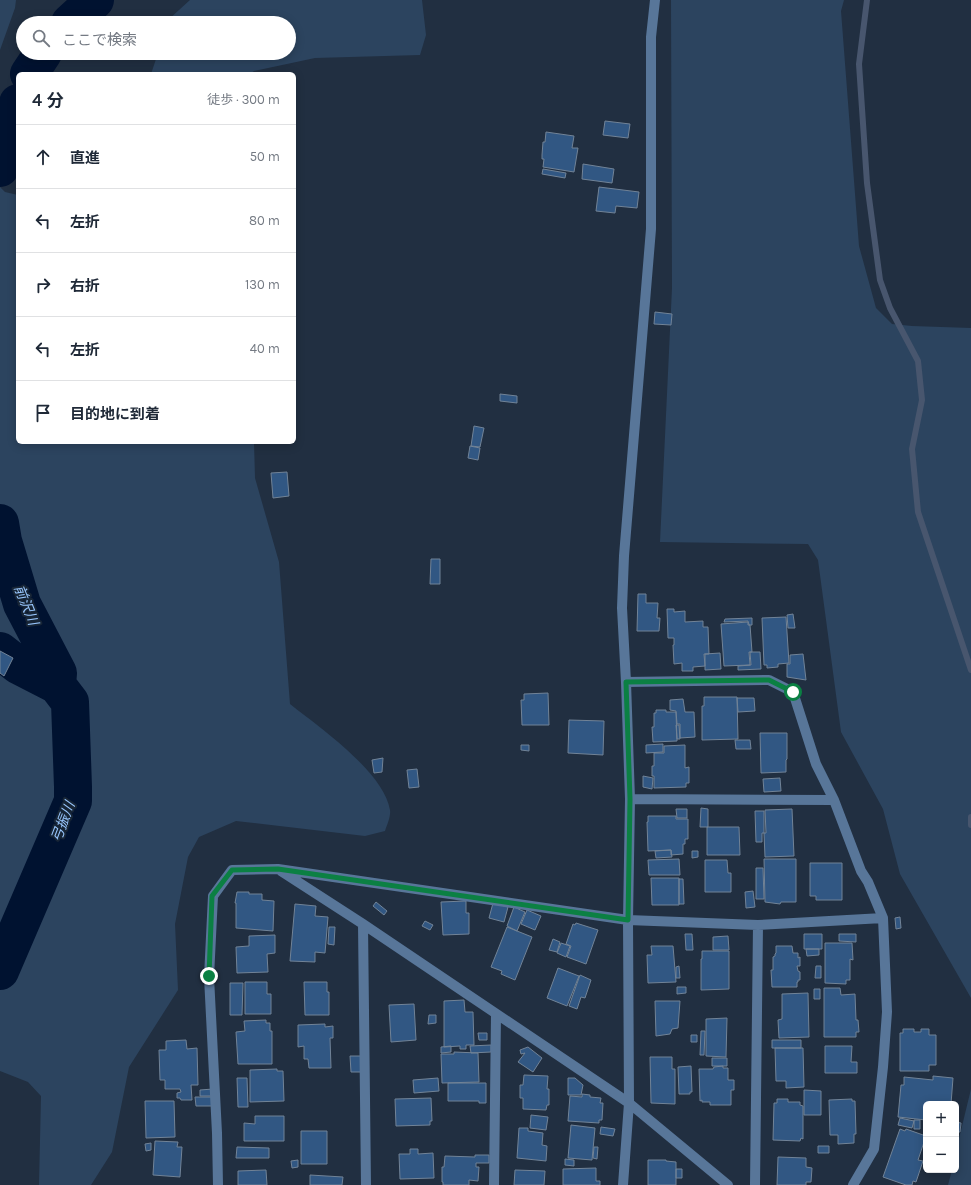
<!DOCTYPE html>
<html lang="ja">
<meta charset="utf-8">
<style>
body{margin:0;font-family:Karla,"Noto Sans JP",sans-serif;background:#f6f6f7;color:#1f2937}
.controls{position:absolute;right:12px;bottom:12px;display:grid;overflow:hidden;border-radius:6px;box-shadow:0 2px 10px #0003}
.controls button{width:36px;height:36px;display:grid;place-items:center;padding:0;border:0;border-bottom:1px solid #e0e1e3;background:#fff;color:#1f2937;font:20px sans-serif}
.stop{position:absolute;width:12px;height:12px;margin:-9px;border:3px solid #0b8043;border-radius:50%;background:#fff}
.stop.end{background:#0b8043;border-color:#fff;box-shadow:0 1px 4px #0008}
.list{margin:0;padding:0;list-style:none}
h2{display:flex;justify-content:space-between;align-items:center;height:52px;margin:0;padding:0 16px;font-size:17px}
h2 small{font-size:13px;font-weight:400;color:#747a83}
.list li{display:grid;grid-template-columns:26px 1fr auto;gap:12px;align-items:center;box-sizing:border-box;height:64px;padding:0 16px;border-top:1px solid #e0e1e3}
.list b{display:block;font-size:15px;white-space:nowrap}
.list em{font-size:13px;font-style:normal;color:#747a83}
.icon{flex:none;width:22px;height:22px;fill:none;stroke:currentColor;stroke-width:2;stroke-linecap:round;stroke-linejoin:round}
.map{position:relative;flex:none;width:971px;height:1185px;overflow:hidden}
.search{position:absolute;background:#fff;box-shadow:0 2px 10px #0003;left:16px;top:16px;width:280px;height:44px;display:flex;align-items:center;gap:10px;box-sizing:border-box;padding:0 14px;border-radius:22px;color:#747a83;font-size:15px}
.panel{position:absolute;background:#fff;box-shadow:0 2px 10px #0003;left:16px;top:72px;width:280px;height:372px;border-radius:6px}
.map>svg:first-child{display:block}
.green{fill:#2c445f}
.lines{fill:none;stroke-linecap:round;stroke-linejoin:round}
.stream{stroke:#48566e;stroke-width:6}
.river{stroke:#001230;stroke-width:38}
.building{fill:#315783;stroke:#718397}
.minor{stroke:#587699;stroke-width:10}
.route{stroke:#0b8043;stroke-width:5}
.labels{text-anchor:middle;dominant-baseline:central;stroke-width:4;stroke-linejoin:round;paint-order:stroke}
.water-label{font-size:14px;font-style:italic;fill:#98c6fd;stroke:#172536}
</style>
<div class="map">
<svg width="971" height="1185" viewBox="0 0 971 1185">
<rect width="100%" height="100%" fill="#212f41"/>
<path class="green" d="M0 0H16L15 8 0 50Z
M190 0H422L426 35 420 55 315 58 254 71 250 74H151L158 53H289V23H167L168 20Z
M671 0H844L841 11 859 246 876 308 892 324 912 326 971 328V998L900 874 883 809 841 732 818 560 808 544 660 542 672 288Z
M0 187 5 192 18 195V442H254L255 478 279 562 290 704C319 727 384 772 390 810 391 816 387 825 385 831L365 836 236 821 199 837 188 857 175 924 178 990 129 1067 112 1152 91 1185H39L41 1096 28 1082 0 1071Z
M971 1089V1185H948L952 1170H956V1151Z"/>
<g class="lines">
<path class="stream" d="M867 0 859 64 867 183 880 280 890 308 918 361 922 400 912 449 918 512 971 670
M971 817V825"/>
<path class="river" d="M70 23 95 0
M29 74 43 53
M0 168 18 103
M0 523 3 541 22 604 58 673 57 685
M0 651 18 665 57 685 70 702 73 787V801L0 971"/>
</g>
<path class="building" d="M605 121 630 124 628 138 603 135Z
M546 132 574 136 572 148H578L574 172 543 167 544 159H542V155L543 142H545Z
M583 164 614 169 612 183 582 179Z
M543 169 566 173 565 178 542 174Z
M599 187 639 192 637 208 616 206 615 213 596 211Z
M655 312 672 314 671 325 654 324Z
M500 394 517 396V403L500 401Z
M474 426 484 428 480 447 471 446Z
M470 446 480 448 478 460 468 458Z
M287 472 289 496 273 498 271 473Z
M431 559H440V584H430Z
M638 594H646V603H658L657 618H660L659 631H637Z
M667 609H674V612L685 611V622L703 621V627H708L709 654H704L705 666 693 667V671H682V663L674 664 673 645H674V638H668Z
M793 614 795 628H788L787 615Z
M786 617 789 663 778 664V667L767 668V665H764L762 618Z
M752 618V625H749L748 621 724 622 725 619Z
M748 622V625H750L752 652H749L750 665 724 666 721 624Z
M0 651 13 658 4 676 0 673Z
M750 652H760L761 669 738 670V666L751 665Z
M720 653 721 669 705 670V654Z
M803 654 806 680 787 677V664H790V655Z
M548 693 549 725H522L521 700H524V694Z
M704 697H737L738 739 702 740V706H704Z
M737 698H754L755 711 738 712Z
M683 699 685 712H694L695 737 680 738V724H677L676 711 670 710V700Z
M656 710H666V712H676L677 741 653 742 652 727H654V713H656Z
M569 720 604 721 603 755 568 753Z
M676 725H679L680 739H677Z
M760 733H787V759L786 760V772L761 773Z
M735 740H750L751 749H736Z
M663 744V752L646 753V745Z
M521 745H529V751L521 750Z
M685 745V768L689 767V783H686V787L654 788V776H652V766H654V753H664V746Z
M383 758 382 772 374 773 372 760Z
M417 769 419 787 409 788 407 770Z
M643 776 653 778 652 789 643 787Z
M780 778 781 791 764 792 763 779Z
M701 808 708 809V827H700Z
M676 809H687V818H677Z
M792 809 794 856 765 857 764 833H766L765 810Z
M755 811H764V833H762V842H756Z
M648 816H676V819H688V839H685V844H683V854L671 855V850L648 851 647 822H648Z
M707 827H739L740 855H707Z
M671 850 672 857 656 858 655 851Z
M692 851H698V857L692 858Z
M679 859 680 875H649L648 860Z
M764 859H796V902H781L780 904 765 902Z
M705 860H727L728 873H731V892H705Z
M810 863H842V900H816V896H810Z
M756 868H763L764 899H756Z
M651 878H679V905H652Z
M679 879H683L684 904H679Z
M753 891 755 907 746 908 745 892Z
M237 892H249V894H262V900L274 901 273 931 236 928V903H235Z
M466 901V913H469V934L443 935 441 902Z
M376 902 387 911 384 915 373 906Z
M493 903 508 907 504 922 489 918Z
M295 904 316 906 315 916 328 917 325 953 315 952V962L290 961Z
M514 907 525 912 517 931 507 926Z
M527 910 541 916 535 930 521 924Z
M900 917 901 928 896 929 895 918Z
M425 921 433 925 430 930 422 926Z
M576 923 598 930 586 964 567 957 571 946 566 944 573 924 575 925Z
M329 927H335L334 945 328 944Z
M507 927 532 937 515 980 501 974 502 971 491 967Z
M685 934H692L693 950H686Z
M804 934H822V949H804Z
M839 934H856V942L839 941Z
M275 935V953L267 954 268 972 237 973 236 947 249 946V936Z
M728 936 729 950H713V937Z
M553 939 560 942 557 952 549 950Z
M561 943 570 946 566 957 557 953Z
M825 943H852L853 960 850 959V980H846V984L825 983Z
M651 946H673L676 982 648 983 647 955H652Z
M776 946H792L793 953H798V958L800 957V966H797L798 971 800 972V980H798V982H797V987H772L771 970H773V957L775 956V954L776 953Z
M806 949H819V955L807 956Z
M702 951H729V989L701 990V959H702Z
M679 966 680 978H676V967Z
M816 966H821V978H815Z
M558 968 579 976 567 1006 547 998Z
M580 975 591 980 585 998 581 997 577 1009 569 1006Z
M245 982H267V994H271V1014H245Z
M304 982H327V992H329V1015H305Z
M230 983H243L242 1015H230Z
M677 987H686V993L677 994Z
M824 988H840L841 995 855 994 856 1020H858L859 1032H856V1037H824Z
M814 989H820V999H814Z
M808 993 809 1037 779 1038 778 1020 782 1019V994Z
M464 1000 465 1012H473L474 1045H466V1049H460V1046L444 1047V1001Z
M655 1001H680L678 1028 672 1029 670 1034 656 1036Z
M414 1004 416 1040 391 1042 389 1005Z
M429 1015H436V1023L428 1024Z
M727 1018 726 1057 706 1056V1019Z
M266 1020V1023H270V1031H272V1064H238L236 1032 245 1031 244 1021Z
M325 1024V1027L333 1026V1038H330L331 1068H309L308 1059H304V1046L298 1047V1025Z
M903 1029H914V1032H921V1029H929V1035H936V1065H929V1071H900V1033H903Z
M701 1031H705L704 1055H700Z
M478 1033H487V1040H479Z
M691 1035H697V1042H691Z
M186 1040 187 1049 197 1048 198 1085H191L192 1100H181L180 1098H177V1093L181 1092 180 1089H165V1080H160L159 1050H166V1041Z
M772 1040H801V1048H772Z
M491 1045V1052L471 1053 470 1046Z
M451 1046V1052L441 1053V1047Z
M825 1046H852L851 1062H857V1073H825Z
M528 1047 542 1058 533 1072 518 1062 525 1053 521 1054 520 1050Z
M775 1048H803L804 1087 786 1088V1081H776Z
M454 1052 478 1053 479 1082 442 1083 441 1054H454Z
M350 1056H364V1072H351Z
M650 1057H672V1069H675V1104L651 1103Z
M712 1058H727V1066H712Z
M691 1066 692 1092H690V1094H679L678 1067Z
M723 1066V1068H728V1080H734V1090H731V1105H710V1102H702V1100L700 1101 699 1069H713L714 1067Z
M277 1069V1071H283L284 1101 250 1102V1070Z
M524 1075 548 1076 547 1089H549V1105H547L546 1110 523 1109V1098H520V1085H523Z
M933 1076 953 1078 951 1104H926V1120L898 1117 901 1085H904V1077L933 1080Z
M237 1078H247L248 1107H238Z
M438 1078 439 1091 414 1093 413 1080Z
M568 1078H575L583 1085 581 1095H568Z
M448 1083H486V1103H479V1101H448Z
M213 1089V1096H200V1090Z
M804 1090 821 1091V1115H804Z
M582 1094 590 1095V1097L601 1098 600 1103H603L602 1120H599V1123L568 1121 570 1096 582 1097Z
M195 1097H212V1106H196Z
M431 1098 432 1121H430V1125L396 1126 395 1099Z
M777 1099H788V1102H800V1105L803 1106V1139L801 1138 800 1141 773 1140 774 1103H777Z
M852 1099V1101H855L856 1134H854V1143L838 1144V1135H830L829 1100Z
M145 1101H174L175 1137 146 1138Z
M531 1115 548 1117 546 1130 530 1128Z
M255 1116H284V1141H244V1123L255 1124Z
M900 1118 914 1121 912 1128 898 1125Z
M914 1120H920V1129H914Z
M956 1122 961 1123 960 1132H956Z
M571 1125 595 1128 592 1160 568 1158Z
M601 1127 615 1129 613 1136 600 1134Z
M519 1128H528V1131L543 1133 542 1145 547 1146 546 1161 517 1158Z
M900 1129 905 1131 906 1129 926 1136 918 1160 923 1161 916 1182 913 1181 912 1185H906L883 1177Z
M301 1131H327V1164H301Z
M155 1141 178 1142 177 1147H182L180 1177 153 1175Z
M151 1143V1150L146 1151 145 1144Z
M818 1146H829V1153H818Z
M237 1147 269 1148V1158H236Z
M594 1147H598L597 1159 593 1158Z
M410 1149H418V1154L433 1153 434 1178 400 1179 399 1154H410Z
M475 1155H489V1163H476V1167H479L478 1181 469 1180V1185H443V1182H442V1167H444L445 1156 475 1157Z
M778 1157 806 1158V1167L812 1168 811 1182H806V1185H777Z
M565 1159 574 1160V1166L565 1165Z
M298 1160V1167L292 1168 291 1161Z
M648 1160H666V1161L676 1162V1185H648Z
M596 1168V1181H600V1185H563V1169Z
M676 1169H682V1178H676Z
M266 1170 267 1185H238V1171Z
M515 1170 545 1171 544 1185H514Z
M310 1175 343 1177 342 1185H310Z"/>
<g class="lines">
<path class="minor" d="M626 682 769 680 793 692 816 764 834 800 861 871 868 882 883 918 887 1012 883 1067 874 1149 853 1185
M630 799 834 800
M281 871 363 924 629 1103 728 1185
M363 924 366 1185
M218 1185 217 1133 209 977 213 896 232 870 278 869 628 920 758 925 883 918
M494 1185 496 1014
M623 1185 629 1103 628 920 630 799 626 682 622 608 624 556 651 229V37L655 0
M755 1185 758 925"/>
</g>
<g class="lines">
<path class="route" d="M209 976 212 896 232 870 278 869 628 920 630 799 626 682 769 680 793 692"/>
</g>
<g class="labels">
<g class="water-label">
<text transform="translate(26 605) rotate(68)">前沢川</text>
<text transform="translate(63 822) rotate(-69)">弓振川</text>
</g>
</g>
</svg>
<div class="controls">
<button>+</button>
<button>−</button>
</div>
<div class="stop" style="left:793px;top:692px"></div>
<div class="stop end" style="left:209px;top:976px"></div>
<div class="search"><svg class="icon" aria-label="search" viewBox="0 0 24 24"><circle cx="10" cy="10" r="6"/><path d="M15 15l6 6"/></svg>ここで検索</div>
<section class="panel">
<h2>4 分<small>徒歩 · 300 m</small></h2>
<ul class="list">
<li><svg class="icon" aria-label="ahead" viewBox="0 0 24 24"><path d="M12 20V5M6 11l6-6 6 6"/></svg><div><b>直進</b></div><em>50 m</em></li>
<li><svg class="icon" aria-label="left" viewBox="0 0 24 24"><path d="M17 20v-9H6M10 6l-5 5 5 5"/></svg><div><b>左折</b></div><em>80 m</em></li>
<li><svg class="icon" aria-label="right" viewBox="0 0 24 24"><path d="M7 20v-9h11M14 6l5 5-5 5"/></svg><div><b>右折</b></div><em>130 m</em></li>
<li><svg class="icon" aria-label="left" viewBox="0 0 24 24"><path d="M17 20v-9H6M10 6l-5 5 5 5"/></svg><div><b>左折</b></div><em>40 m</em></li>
<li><svg class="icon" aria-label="arrive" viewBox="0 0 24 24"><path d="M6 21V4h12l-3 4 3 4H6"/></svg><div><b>目的地に到着</b></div></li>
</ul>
</section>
</div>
